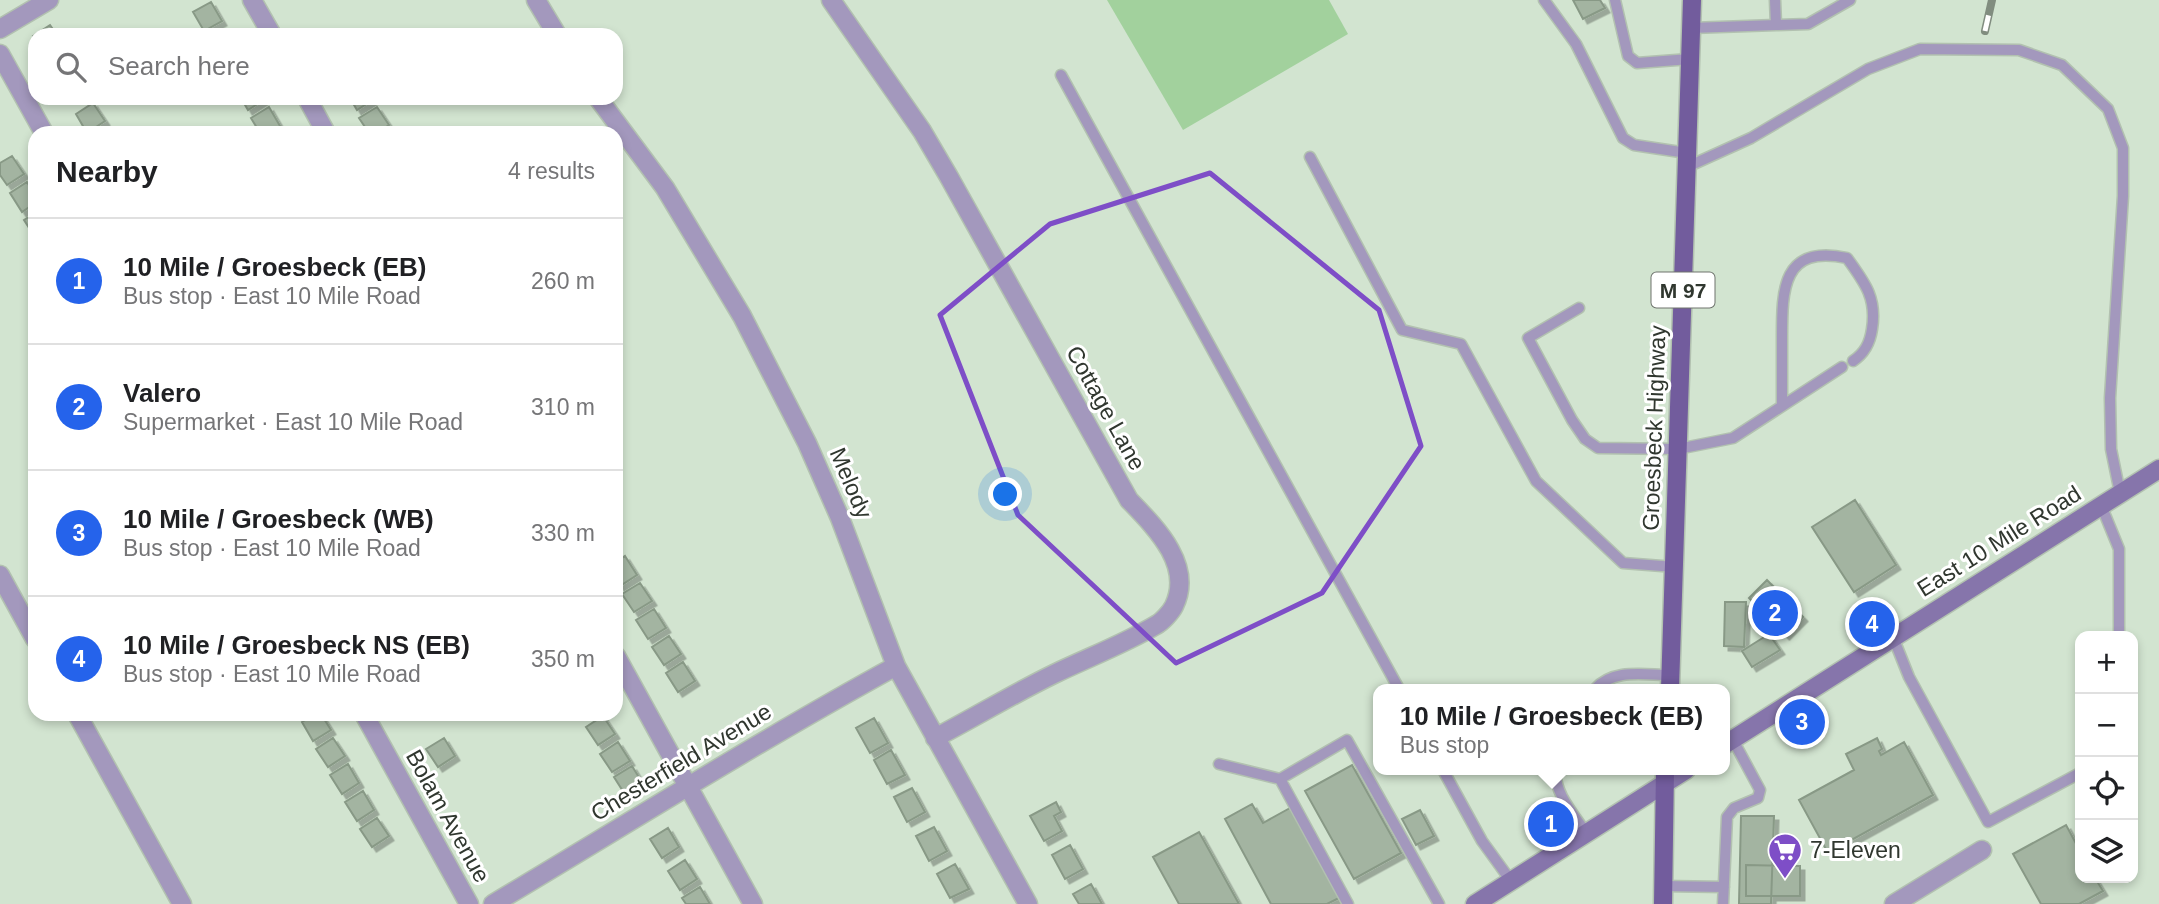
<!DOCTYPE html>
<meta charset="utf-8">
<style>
body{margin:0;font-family:Helvetica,sans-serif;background:#f6f6f6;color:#202124}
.controls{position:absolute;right:21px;bottom:21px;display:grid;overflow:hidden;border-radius:14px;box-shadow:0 4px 10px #0003}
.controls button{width:63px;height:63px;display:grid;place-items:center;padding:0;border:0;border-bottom:2px solid #e0e0e0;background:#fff;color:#202124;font:35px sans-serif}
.you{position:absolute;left:1006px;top:495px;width:24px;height:24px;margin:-18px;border:5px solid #fff;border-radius:50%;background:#1a73e8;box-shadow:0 0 0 10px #1a73e833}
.badge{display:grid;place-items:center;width:46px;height:46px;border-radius:50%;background:#2563eb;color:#fff;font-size:23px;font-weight:700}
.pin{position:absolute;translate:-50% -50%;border:4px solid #fff;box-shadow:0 2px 7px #0006}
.popup{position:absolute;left:1373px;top:684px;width:357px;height:91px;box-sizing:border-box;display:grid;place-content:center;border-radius:14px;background:#fff;filter:drop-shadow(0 2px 5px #0005);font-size:23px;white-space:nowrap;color:#757577}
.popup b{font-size:26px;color:#202124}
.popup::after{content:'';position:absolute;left:50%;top:100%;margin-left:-14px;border:14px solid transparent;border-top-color:#fff}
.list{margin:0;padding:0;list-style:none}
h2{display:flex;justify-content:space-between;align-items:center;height:91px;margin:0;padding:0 28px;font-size:30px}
h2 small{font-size:23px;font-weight:400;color:#757577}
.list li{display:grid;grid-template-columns:46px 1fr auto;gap:21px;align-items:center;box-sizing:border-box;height:126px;padding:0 28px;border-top:2px solid #e0e0e0}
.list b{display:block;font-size:26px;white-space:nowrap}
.list p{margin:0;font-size:23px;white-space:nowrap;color:#757577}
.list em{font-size:23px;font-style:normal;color:#757577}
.icon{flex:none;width:38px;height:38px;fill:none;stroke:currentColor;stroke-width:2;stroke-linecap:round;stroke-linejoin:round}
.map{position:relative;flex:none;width:2159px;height:904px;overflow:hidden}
.search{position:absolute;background:#fff;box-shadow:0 4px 10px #0003;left:28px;top:28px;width:595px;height:77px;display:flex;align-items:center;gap:18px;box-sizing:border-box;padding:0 24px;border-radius:21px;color:#757577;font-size:26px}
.panel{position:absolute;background:#fff;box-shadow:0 4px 10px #0003;left:28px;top:126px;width:595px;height:595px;border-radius:21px}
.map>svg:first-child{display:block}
.green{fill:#a2d19d}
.building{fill:#a3b4a1;stroke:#889986;stroke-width:2;filter:url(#shadow)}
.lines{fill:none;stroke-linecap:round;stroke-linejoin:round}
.lane-casing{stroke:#b2c1b0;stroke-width:13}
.street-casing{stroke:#b2c1b0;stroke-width:21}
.secondary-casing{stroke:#b2c1b0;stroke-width:21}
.primary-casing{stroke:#b2c1b0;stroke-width:21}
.lane{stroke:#a398bd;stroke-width:10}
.street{stroke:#a398bd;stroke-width:18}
.secondary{stroke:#8675ab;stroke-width:18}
.primary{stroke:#725c9d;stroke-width:18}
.rail-casing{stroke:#818d7f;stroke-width:8}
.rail{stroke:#fff;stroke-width:5;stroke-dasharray:16;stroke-linecap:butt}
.marked{fill:none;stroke:#7e4ec7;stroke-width:5;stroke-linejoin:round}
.labels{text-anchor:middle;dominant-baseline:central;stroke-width:6;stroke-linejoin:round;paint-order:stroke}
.shield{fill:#fff;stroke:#6e736d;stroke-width:2}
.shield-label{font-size:21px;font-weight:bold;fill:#30372f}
.street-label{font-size:23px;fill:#30372f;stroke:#fff}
.poi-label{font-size:23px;fill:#30372f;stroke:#fff;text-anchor:start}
</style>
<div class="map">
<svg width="2159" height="904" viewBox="0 0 2159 904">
<defs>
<filter id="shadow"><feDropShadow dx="4.5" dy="4.5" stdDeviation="0" flood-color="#0004"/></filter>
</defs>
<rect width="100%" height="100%" fill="#d2e4d0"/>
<path class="green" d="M1107 0H1329L1348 34 1183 130Z"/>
<path class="building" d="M1573 0H1600L1605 8 1583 19Z
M211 2 222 21 204 31 193 12Z
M50 25 57 35H35V40L33 36Z
M241 98H265V99L248 110Z
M350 98H374V99L357 110Z
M93 103 105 121 87 133 76 114Z
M269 107 280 126 268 133H260L251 118Z
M377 107 389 125 377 133H369L359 118Z
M12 156 24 174 7 185 0 175V163Z
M27 182 35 195V203L22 212 10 193Z
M35 213V237L24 220Z
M1855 500 1896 565 1854 592 1812 527Z
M625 556 637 575 620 586 616 580V562Z
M1767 580 1803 617 1785 635 1749 598Z
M640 583 652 601 634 612 622 594Z
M1725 602H1746L1744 647 1724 646Z
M654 609 666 628 648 639 636 620Z
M1769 634 1780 650 1752 667 1742 651Z
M669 636 681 654 664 665 652 647Z
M683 662 695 681 678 692 666 673Z
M315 714H321L331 730 313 741 302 722Z
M603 716 615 734 598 745 586 727Z
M874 718 888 743 870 753 856 728Z
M333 738 345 756 328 767 316 749Z
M444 738 455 756 438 767 426 749Z
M1877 738 1882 749 1879 751 1881 755 1904 742 1933 795 1828 853 1799 800 1854 770 1846 754Z
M618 742 630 761 612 772 600 754Z
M891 750 905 775 887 784 874 760Z
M348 764 359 783 342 794 330 775Z
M1352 765 1401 853 1354 879 1305 791Z
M632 766 643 784 626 796 614 777Z
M912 788 925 812 907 822 894 797Z
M363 791 374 810 357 821 345 802Z
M1056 802 1061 812 1054 816 1062 831 1044 841 1030 816Z
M1252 804 1263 823 1290 808 1339 898 1327 904H1271L1225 819Z
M1420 810 1434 836 1416 845 1402 819Z
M1741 816H1774L1771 904H1739Z
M377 818 389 836 372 847 360 829Z
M2066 825 2080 851V878H2095L2103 891 2079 904H2041L2013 854Z
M934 827 947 851 929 861 916 836Z
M668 828 679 847 662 858 650 839Z
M1199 832 1239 904H1179L1153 857Z
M1070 845 1083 869 1065 879 1052 855Z
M685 860 697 879 680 890 668 871Z
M955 864 969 889 950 898 937 874Z
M1746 865 1800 866V896H1746Z
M1091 884 1102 904H1079L1073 894Z
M700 887 710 904H686L682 898Z"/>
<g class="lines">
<g class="lane-casing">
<path id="lane" d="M1544 0 1576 44 1623 138 1634 145 1687 153
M1615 0 1628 56 1637 63 1690 59
M1776 25 1808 24 1850 0
M1691 28 1776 25 1775 0
M1061 75 1399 689
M1310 157 1402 330 1461 344 1536 481 1623 563 1675 567
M1687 167 1751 138 1868 69 1920 49 2019 50 2062 65 2108 109 2123 148V196L2110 398 2111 449 2120 493
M1579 308 1528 338 1572 420 1585 439 1598 448 1678 449 1733 438 1842 367
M1782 405C1782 383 1782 361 1782 340 1782 291 1781 244 1847 258 1865 283 1877 298 1872 329 1870 343 1865 353 1853 361
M2101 505 2119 549V636
M1893 637 1909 677 1988 822 2080 773
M1595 689C1614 668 1644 675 1670 675
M1219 764 1280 779
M1443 770 1482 841 1511 881
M1556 770C1553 792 1575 816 1586 833
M1663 886 1724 887
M1348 904 1280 779 1347 740 1439 904
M1723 904 1727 817 1734 808 1758 798 1760 790 1733 740"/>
</g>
<g class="street-casing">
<path id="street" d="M252 0 272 35
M536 0 557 35
M831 0 922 131 949 177 1129 500C1155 527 1194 565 1174 606 1171 612 1162 622 1156 625 1124 644 1087 658 1054 674 1013 694 975 717 935 738
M0 29 49 0
M0 54 44 133
M307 98 326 133
M598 98 665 188 742 316 807 443 840 518 896 666 1028 904
M0 575 35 639
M616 656 753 904
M77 714 182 904
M364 714 469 904
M493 904C627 824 759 741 896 666
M1894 904 1982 850"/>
</g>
<g class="secondary-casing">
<path id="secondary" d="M1724 745 2159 469
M1475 904 1686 770"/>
</g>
<g class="primary-casing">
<path id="primary" d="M1670 689 1692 0
M1663 904 1665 770"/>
</g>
<use href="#lane" class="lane"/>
<use href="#street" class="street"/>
<use href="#secondary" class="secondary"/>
<use href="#primary" class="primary"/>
<g class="rail-casing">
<path id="rail" d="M1985 31 1992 0"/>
</g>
<use href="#rail" class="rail"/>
</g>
<path class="marked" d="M1210 173 1379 310 1421 446 1322 593 1176 663 1018 515 940 315 1050 224Z"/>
<defs>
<g id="supermarket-pin" transform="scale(1.75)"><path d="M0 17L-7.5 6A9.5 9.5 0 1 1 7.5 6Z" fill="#7e4ec7" stroke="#fff"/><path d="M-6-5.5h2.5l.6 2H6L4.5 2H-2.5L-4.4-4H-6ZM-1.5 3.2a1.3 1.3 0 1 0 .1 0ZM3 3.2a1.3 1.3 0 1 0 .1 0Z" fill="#fff"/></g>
</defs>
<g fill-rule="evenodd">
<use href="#supermarket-pin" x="1785" y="850"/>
</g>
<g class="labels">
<rect class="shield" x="1651.5" y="272.5" width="63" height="35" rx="5"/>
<g class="shield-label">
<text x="1683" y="290">M 97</text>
</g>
<g class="street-label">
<text transform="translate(1106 408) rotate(61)">Cottage Lane</text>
<text transform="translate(1654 428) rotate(-88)">Groesbeck Highway</text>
<text transform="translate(851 483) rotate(67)">Melody</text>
<text transform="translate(1999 541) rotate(-32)">East 10 Mile Road</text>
<text transform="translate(681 762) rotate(-31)">Chesterfield Avenue</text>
<text transform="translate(448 816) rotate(61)">Bolam Avenue</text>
</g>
<g class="poi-label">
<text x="1810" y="850">7-Eleven</text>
</g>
</g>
</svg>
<div class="controls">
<button>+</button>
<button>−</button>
<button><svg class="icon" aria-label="locate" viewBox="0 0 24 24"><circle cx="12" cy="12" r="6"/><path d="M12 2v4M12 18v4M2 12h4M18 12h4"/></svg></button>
<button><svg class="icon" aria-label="layers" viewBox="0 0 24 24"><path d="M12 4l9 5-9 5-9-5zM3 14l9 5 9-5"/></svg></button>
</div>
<div class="you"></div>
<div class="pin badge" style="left:1551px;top:824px">1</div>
<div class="popup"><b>10 Mile / Groesbeck (EB)</b>Bus stop</div>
<div class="pin badge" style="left:1775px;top:613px">2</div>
<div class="pin badge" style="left:1802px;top:722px">3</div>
<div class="pin badge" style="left:1872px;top:624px">4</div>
<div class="search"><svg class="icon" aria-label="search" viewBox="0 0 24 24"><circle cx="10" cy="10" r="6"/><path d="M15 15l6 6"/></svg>Search here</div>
<section class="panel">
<h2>Nearby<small>4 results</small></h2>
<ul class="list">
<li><span class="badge">1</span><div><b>10 Mile / Groesbeck (EB)</b><p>Bus stop · East 10 Mile Road</p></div><em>260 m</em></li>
<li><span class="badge">2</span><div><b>Valero</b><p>Supermarket · East 10 Mile Road</p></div><em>310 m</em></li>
<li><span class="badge">3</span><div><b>10 Mile / Groesbeck (WB)</b><p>Bus stop · East 10 Mile Road</p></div><em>330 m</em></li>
<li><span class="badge">4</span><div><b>10 Mile / Groesbeck NS (EB)</b><p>Bus stop · East 10 Mile Road</p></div><em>350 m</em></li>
</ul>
</section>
</div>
